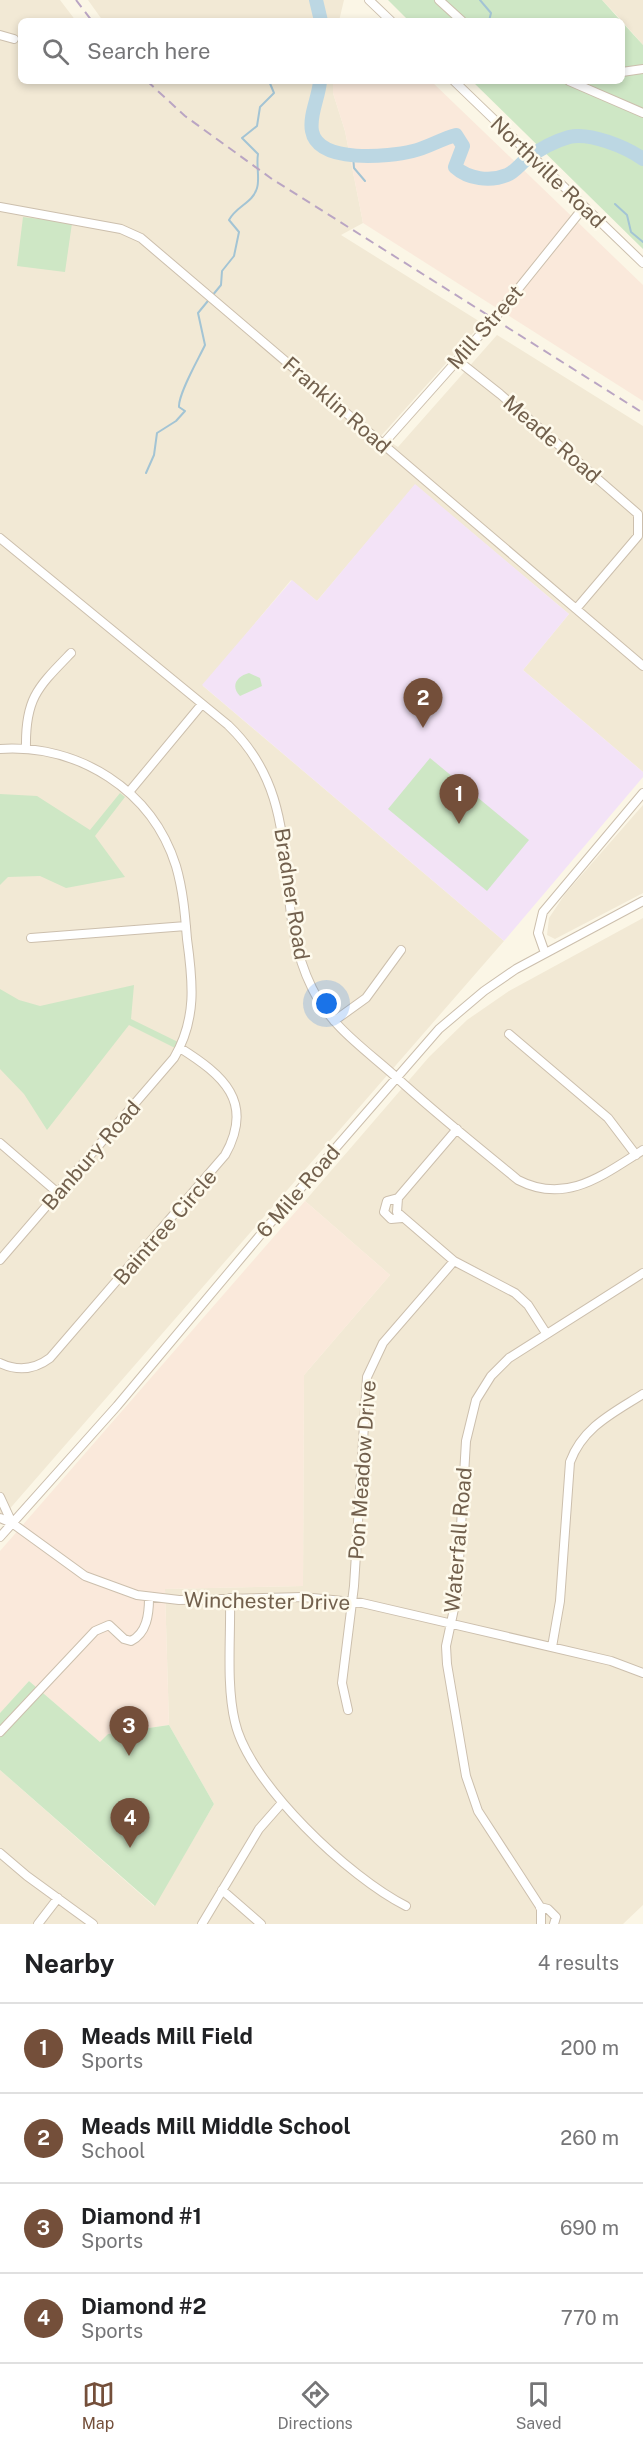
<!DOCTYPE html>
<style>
body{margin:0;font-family:"Public Sans",sans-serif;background:#f2f2f2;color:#202124}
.you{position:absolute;left:327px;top:1004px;width:21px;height:21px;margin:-15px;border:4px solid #fff;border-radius:50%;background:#1a73e8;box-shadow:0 0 0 9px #1a73e833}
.badge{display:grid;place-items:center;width:39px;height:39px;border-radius:50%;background:#744f3a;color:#fff;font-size:20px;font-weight:700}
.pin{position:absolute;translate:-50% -50px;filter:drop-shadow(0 2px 3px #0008)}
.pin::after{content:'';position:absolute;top:32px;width:21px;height:18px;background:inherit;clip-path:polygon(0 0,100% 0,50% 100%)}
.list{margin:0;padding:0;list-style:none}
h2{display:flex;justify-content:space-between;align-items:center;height:78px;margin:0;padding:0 24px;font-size:26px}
h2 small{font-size:20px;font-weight:400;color:#757577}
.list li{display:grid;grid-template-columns:39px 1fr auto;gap:18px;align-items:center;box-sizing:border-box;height:90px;padding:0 24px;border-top:2px solid #e0e0e0}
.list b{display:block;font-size:22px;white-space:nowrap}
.list p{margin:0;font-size:20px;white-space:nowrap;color:#757577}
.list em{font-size:20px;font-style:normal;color:#757577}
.icon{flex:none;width:33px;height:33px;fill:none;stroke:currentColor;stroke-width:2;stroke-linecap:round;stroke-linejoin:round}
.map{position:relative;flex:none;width:643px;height:1924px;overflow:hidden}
.search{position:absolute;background:#fff;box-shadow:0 3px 9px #0003;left:18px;right:18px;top:18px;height:66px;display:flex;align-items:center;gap:15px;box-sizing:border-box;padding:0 21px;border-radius:9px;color:#757577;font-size:22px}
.sheet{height:438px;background:#fff}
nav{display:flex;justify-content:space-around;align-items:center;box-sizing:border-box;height:84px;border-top:2px solid #e0e0e0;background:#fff;font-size:16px;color:#757577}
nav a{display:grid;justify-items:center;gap:3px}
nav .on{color:#744f3a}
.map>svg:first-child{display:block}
.residential{fill:#f2e9d5}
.commercial{fill:#fae9db}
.education{fill:#f3e3f7}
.green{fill:#cee7c5}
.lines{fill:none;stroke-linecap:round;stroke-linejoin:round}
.stream{stroke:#a3c4d4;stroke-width:2}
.river{stroke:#bcd7e3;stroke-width:14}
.minor-casing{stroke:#ccbfad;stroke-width:10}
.minor{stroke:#fff;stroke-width:8}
.rail{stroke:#baa5c3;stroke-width:2;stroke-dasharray:9 6;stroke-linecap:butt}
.labels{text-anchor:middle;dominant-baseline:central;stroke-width:5;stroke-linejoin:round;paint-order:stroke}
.street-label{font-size:21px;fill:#72604d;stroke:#fefaec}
</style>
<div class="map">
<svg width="643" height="1924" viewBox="0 0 643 1924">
<rect width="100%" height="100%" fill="#fbf6e6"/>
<path class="residential" d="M0 0H60L76 21H21V81H333V93L345 131 363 223 341 235 482 323 381 436 398 447 497 335 643 426V772L523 670 569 614 415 485 317 601 291 580 203 686 504 941 0 1520Z
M88 0H344L339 21H103Z
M602 0H643V45L622 21Z
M643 805V893L555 939 547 935 549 918 565 894Z
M643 918V1905L623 1924H0V1770L154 1906 214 1804 169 1725 165 1589 303 1586 304 1375 390 1275 305 1201 429 1057 467 1020 509 991Z"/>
<path class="commercial" d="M333 81H431L643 285V401L363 223 345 131 333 93Z
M305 1201 390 1275 304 1375 303 1586 165 1589 169 1725 108 1734 101 1743 29 1681 0 1713V1551Z"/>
<path class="education" d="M415 484 569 614 523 670 643 772V777L504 941 202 685 292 580 317 601Z"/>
<path class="green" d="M388 0H602L621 21H409Z
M622 22 643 45V249L472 81H622Z
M23 217 72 223 65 272 17 266Z
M249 673 260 678 262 686 240 696C230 686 237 676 249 673Z
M430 758 529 840 487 891 388 809Z
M120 793 125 797 95 836 125 877 66 888 40 876 8 877 0 885V794L37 796 90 830Z
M134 985 131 1019 178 1042 175 1048 129 1025 47 1130 24 1094 0 1069V989L19 1000 40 1006Z
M29 1681 100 1742 108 1734 169 1725 214 1804 155 1906 0 1770V1713Z"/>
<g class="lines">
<path class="stream" d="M480 0 491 13 489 21
M316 21 320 14
M353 155 354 168 365 181
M615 204 627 215 631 232 643 242
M146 473 154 455 157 433 176 421 185 411 179 407C178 394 199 358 205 345L198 313 221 285 222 271 234 256 239 232 229 220C236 206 253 203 257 188 260 179 256 165 258 154L242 138 257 126 260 107 274 93 269 81"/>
<path class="river" d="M316 0 321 21
M320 81C319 97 309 115 312 131 318 164 389 157 413 151 427 148 441 139 456 135L463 146 455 167C468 179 490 182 507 175 515 172 521 163 528 158 540 149 555 141 569 137 590 132 626 147 643 159"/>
<g class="minor-casing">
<path id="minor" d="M369 0 391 21
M439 0 462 21
M0 35 14 39
M622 72 643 69
M454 81 643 263
M569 81 643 113
M0 207 121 229 141 238 643 666
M457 360 500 394 638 514V536L576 609
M383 444 494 319 584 207
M0 538 228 725C310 803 268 899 312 988 331 1027 365 1049 396 1077 435 1113 477 1146 518 1180 566 1205 603 1175 643 1150
M26 748C25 698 38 687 71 653
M0 749C79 744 152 790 176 866 183 890 185 914 187 939 193 982 197 1019 174 1058L0 1260
M129 792 202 704
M31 938 186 926
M545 953 538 933 543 912 643 793
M334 1021 366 998 401 950
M509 1034 608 1118 636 1155
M457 1129 398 1198 397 1212 454 1261 515 1293 528 1305 546 1333
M0 1143 58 1193
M398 1198 387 1201 384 1212 391 1219 402 1218
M0 1363C17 1371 34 1370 50 1358L225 1155C255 1102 223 1075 180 1048
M0 1497 12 1523
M0 1518 12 1523 85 1576 137 1595 179 1600 303 1597 362 1603 611 1661 643 1673
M0 1537 117 1406 267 1227 439 1029 484 991 516 969 643 901
M230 1598C231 1636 226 1685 235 1722 249 1784 350 1878 406 1906
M552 1647 560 1601 570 1462C583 1427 613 1413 643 1394
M348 1710 342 1683 354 1586 367 1377 383 1343 454 1261
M0 1732 95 1631 109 1625 124 1639 131 1641C147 1633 149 1614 149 1598
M0 1853 27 1876 93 1924
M222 1890 261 1924
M540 1907 548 1909 556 1917 554 1924
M38 1924 58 1898
M202 1924 259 1829 281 1804
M541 1924V1908L478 1811 466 1776 447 1664 446 1646 457 1595 466 1441 476 1400 491 1376 509 1358 643 1273"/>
</g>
<use href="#minor" class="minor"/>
<path class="rail" d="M76 0 92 21
M147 81 185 116 272 179 643 413"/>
</g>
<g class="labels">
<g class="street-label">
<text transform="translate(548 172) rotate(44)">Northville Road</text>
<text transform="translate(485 327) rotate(-49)">Mill Street</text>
<text transform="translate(337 405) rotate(41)">Franklin Road</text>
<text transform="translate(552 439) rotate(41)">Meade Road</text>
<text transform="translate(292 894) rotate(81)">Bradner Road</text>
<text transform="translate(91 1155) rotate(-49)">Banbury Road</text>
<text transform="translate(298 1191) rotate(-49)">6 Mile Road</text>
<text transform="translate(165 1227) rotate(-49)">Baintree Circle</text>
<text transform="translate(362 1470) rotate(-86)">Pon Meadow Drive</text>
<text transform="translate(458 1540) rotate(-85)">Waterfall Road</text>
<text transform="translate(267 1601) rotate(1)">Winchester Drive</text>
</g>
</g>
</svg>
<div class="you"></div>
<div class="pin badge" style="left:459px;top:824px">1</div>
<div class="pin badge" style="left:423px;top:728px">2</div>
<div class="pin badge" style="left:129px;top:1756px">3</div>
<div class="pin badge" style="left:130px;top:1848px">4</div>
<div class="search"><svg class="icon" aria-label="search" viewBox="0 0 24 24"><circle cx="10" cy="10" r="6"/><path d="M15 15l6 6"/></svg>Search here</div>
</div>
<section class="sheet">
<h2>Nearby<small>4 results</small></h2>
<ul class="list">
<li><span class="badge">1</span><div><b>Meads Mill Field</b><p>Sports</p></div><em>200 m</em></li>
<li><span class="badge">2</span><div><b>Meads Mill Middle School</b><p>School</p></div><em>260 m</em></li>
<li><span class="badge">3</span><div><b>Diamond #1</b><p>Sports</p></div><em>690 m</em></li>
<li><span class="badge">4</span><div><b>Diamond #2</b><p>Sports</p></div><em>770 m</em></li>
</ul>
</section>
<nav>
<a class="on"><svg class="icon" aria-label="map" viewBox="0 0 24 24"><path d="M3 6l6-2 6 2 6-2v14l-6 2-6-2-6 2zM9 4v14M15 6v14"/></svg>Map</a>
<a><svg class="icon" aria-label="directions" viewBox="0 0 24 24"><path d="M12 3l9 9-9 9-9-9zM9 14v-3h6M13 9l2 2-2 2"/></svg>Directions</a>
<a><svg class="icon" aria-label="saved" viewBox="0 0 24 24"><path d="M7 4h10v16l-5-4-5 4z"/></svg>Saved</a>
</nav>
